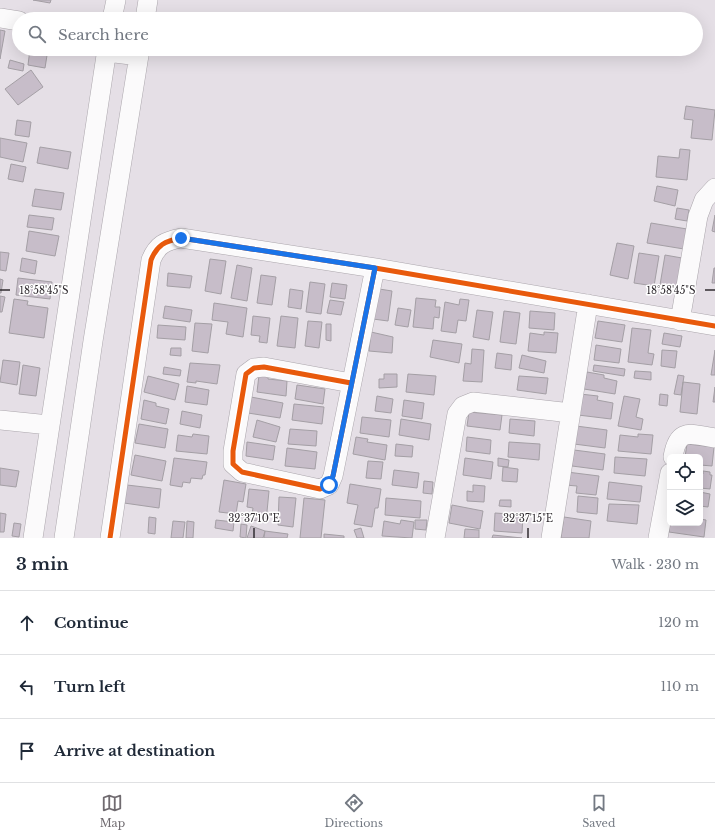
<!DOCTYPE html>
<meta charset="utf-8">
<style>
body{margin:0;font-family:"Libre Baskerville",serif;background:#f2f2f3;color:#1f2937}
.controls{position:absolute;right:12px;bottom:12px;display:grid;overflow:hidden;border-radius:6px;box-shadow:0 4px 16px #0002}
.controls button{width:36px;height:36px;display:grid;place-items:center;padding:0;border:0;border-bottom:1px solid #e0e1e3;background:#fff;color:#1f2937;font:20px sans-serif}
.stop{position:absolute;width:12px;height:12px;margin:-9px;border:3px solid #1a73e8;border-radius:50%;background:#fff}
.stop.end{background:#1a73e8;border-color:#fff;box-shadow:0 1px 4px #0008}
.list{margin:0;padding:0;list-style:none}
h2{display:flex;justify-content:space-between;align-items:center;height:52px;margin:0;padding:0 16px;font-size:17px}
h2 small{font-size:13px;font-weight:400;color:#747a83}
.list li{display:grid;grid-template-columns:26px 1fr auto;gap:12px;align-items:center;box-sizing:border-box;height:64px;padding:0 16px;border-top:1px solid #e0e1e3}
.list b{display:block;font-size:15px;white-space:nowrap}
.list em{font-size:13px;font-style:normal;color:#747a83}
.icon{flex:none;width:22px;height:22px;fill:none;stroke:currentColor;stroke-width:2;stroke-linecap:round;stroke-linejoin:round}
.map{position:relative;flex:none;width:715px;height:538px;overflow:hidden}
.search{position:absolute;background:#fff;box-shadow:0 4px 16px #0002;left:12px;right:12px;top:12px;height:44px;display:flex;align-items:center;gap:10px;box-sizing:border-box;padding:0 14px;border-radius:22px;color:#747a83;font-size:15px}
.sheet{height:244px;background:#fff}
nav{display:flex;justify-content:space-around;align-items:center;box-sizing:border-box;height:56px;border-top:1px solid #e0e1e3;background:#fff;font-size:11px;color:#747a83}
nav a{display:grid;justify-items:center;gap:2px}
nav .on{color:#706b70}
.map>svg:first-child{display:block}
.building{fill:#c7bdc9;stroke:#a49fa5}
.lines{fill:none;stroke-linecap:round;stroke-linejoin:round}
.minor-casing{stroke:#aba6ac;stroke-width:20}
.minor{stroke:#fbfafb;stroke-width:19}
.cycleway-casing{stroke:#fff;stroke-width:8}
.cycleway{stroke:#e8590c;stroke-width:5}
.route{stroke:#1a73e8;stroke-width:5}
.ticks{fill:none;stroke:#312c31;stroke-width:1.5}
.ticks-label{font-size:10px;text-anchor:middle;fill:#312c31;stroke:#fff;stroke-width:3;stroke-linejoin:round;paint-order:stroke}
</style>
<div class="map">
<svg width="715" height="538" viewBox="0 0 715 538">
<rect width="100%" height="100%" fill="#e5dfe6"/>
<path class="building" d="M33 0H51L50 3Z
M0 30 5 31 0 59Z
M30 49H48L45 68 28 65Z
M10 60 24 64 23 71 8 68Z
M31 70 43 87 18 105 5 89Z
M686 106 715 110 712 140 691 138 693 120 684 119Z
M17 120 31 122 29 137 15 135Z
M0 138 27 143 23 162 0 157Z
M40 147 71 152 68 169 37 163Z
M680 149 690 150 687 180 656 177 658 156 679 158Z
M11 164 26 167 23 182 8 179Z
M657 186 678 190 675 206 654 201Z
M35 189 64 193 61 210 32 206Z
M677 208 689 210 687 221 675 219Z
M29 215 54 218 52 230 27 227Z
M715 215V232L712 231Z
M651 223 687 229 684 249 647 243Z
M29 231 59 236 55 256 26 251Z
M617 243 634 246 628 279 610 275Z
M0 252 9 253 6 271 0 270Z
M639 253 659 256 654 286 634 283Z
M665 255 682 258 677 288 660 285Z
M22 258 37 261 35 274 20 271Z
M210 259 226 261 221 294 205 291Z
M237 265 252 268 247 301 231 298Z
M714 268H715V283H712Z
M168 273 192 276 190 288 167 286Z
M261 275 276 277 272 305 257 303Z
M18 278 52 282 50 299 16 295Z
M0 279 3 280 1 293H0Z
M310 282 325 284 321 314 306 312Z
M332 283 347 285 345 299 330 297Z
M373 288 392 291 388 321 373 319Z
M290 289 303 291 301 309 288 307Z
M0 296 5 297 2 312H0Z
M416 298 436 300 435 307H440L439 318 434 317 433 329 413 327Z
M14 299 28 301 27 305 48 308 44 338 9 333Z
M460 299 469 300 466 321 458 320 456 333 441 331 445 302 459 305Z
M330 300 344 302 341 315 327 313Z
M214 303 247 308 243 337 226 334 228 322 212 320Z
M165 306 192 310 190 322 163 318Z
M398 308 411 310 408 327 395 325Z
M477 310 493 312 489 340 473 337Z
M504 311 520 313 516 344 500 342Z
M530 311 555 313 554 330 529 328Z
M253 316 270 318 267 343 259 342 260 336 251 335Z
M281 316 298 318 295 348 277 346Z
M308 321 322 322 319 348 305 346Z
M598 321 625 325 622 342 595 338Z
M195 323 212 324 208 353 192 351Z
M326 324H331V341L326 340Z
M158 325 186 327 185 340 157 338Z
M632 328 651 330 648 353 654 354 652 365 628 362Z
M371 332 393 337 392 353 369 351Z
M544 332 558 333 556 353 528 351 530 333 544 335Z
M664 333 682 336 680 347 662 344Z
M433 340 462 344 459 363 430 357Z
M596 345 621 349 619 363 594 360Z
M171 348H181V356L170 355Z
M472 349 484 350 482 382 463 381 465 363 471 364Z
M662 350 677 351 675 368 661 366Z
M715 350V375H711Z
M497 353 512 355 511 370 495 368Z
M522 355 546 361 544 373 519 368Z
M3 360 20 362 17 385 0 382Z
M190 363 220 365 217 384 196 381V383L187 382Z
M23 365 40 368 36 396 19 394Z
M594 365 625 369 624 376 593 371Z
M164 367 181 370 180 376 163 374Z
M635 371 651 372V380L634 378Z
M587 372 604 375V378L617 381 615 394 584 389Z
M384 374H397V387L379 388V379H384Z
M408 374 436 376 434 395 406 392Z
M259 375 268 376V379L287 381 286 396 257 392Z
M678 375 684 376 681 395 674 394Z
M148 376 179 384 175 400 144 392Z
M519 376 548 378 546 394 517 390Z
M683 382 700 384 697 414 680 412Z
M297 385 325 389 323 404 295 399Z
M187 386 209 390 207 405 185 402Z
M715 387V402H713Z
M580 394 598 396 597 400 613 403 611 419 578 415Z
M660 394 668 395 667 406 659 405Z
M377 396 393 399 391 413 375 411Z
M624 396 640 399 636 417 643 419 641 430 618 426Z
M251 397 283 403 280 418 248 413Z
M144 400 156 403V406L169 409 166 424 141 419Z
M404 400 424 403 422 419 402 416Z
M294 404 324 407 322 424 292 420Z
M182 411 202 415 200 428 180 424Z
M469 412 502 415 500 430 467 426Z
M362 417 391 420 389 437 360 433Z
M401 419 431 424 429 440 399 435Z
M510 419 535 421 534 436 509 433Z
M257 420 280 427 276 442 253 437Z
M139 424 168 429 165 448 135 443Z
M576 426 607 430 605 448 574 444Z
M290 429 317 431 316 446 288 444Z
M193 434 209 436 207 454 176 451 178 435 192 437Z
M638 434 653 435 651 454 618 451 620 435 638 437Z
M356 437 368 439 367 442 387 445 385 460 353 454Z
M467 437 491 440 490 454 466 451Z
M247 442 275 446 273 460 246 456Z
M509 442 540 444 539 460 508 457Z
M396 444 413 446 412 457 395 456Z
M687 444 714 447 712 466 700 465V457H685Z
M287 448 317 452 315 469 285 466Z
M574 450 605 454 603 470 572 466Z
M135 455 166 461 162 481 131 475Z
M615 457 647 459 645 476 614 473Z
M174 458 207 462 205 475H203L202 479 191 478 190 483 183 482 182 487 170 485Z
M465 458 493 462 491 479 463 475Z
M498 458 509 460 508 467 498 466Z
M368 461 383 462 381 479 366 478Z
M503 467 518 469 517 482 502 481Z
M0 468 19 471 16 487 0 485Z
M394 470 419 473 417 488 392 485Z
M703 471 710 472V475H712L710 489 700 488V474H703Z
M567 472 599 476 596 495 576 493 577 486 565 485Z
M224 480 246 484 243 502 238 501 236 514 219 512Z
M424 481 433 482 432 494 423 493Z
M609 482 642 486 640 502 607 499Z
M350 484 381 489 378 508H375L372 527 354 524 358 505 347 503Z
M127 485 161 489 159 508 124 503Z
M473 485 485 486 484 502 467 501V491L473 492Z
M249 489 269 491 266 522 251 520 253 508 247 507Z
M700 492 710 494 708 507 700 506Z
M578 496 598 498 597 514 577 512Z
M279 497 296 498 293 527 278 525Z
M304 498 325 500 321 538H300Z
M386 498 421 501 420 518 385 515Z
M500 500H511V507L499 506Z
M609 504 639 505 637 524 607 521Z
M452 505 483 511 480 529 449 523Z
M0 513 6 514 4 532H0Z
M495 513 523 515 522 533 494 531Z
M149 517 156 518 155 534 148 533Z
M564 517 591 521 589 538H561Z
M700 519 706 520 704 537 669 532 670 523H700Z
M216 520 234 522 233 531 215 528Z
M401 520 414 522 412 538 382 536 384 521 400 524Z
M415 520H427L426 530 415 529Z
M173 521 185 522 183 538H171Z
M187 521 194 522 193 538H186Z
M14 523 21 524 19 537 12 536Z
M241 524 247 525 246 538 240 537Z
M251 526 265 531 263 538H247Z
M361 528 364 538H357L354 530Z
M465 529 479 530V538H464Z
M265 531 288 534 287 538H264Z
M324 534 344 536V538H324Z
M493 535 522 538H492Z"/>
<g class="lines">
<g class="minor-casing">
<path id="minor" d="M0 18 19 21
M112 19 116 0
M145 19 148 0
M107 52 139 56
M680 321 698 216 704 200 715 188
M351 383 264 367 254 368 246 374 233 451V464L242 472 320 489 329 485 333 476 375 268
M0 420 49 425
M673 457C678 427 690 434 715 438
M33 538 107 49
M64 538 93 341 140 49
M110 538 151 260C157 245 165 241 181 238L375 268 715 326
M435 538 457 414 463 406 473 402 571 413
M551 538 588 304
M658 538 670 473"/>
</g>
<use href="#minor" class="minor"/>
<g class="cycleway-casing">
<path id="cycleway" d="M351 383 264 367 254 368 246 374 233 451V464L242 472 320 489 329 485 333 476 375 268
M110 538 151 260C157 245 165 241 181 238L375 268 715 326"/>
</g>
<use href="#cycleway" class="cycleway"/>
</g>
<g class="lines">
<path class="route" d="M181 238 375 268 333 476 329 485"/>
</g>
<path class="ticks" d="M0 290H10M705 290H715M254 528V538M528 528V538"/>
<g class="ticks-label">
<text x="44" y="294">18°58'45"S</text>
<text x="671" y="294">18°58'45"S</text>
<text x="254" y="522">32°37'10"E</text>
<text x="528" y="522">32°37'15"E</text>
</g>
</svg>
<div class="controls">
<button><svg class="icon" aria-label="locate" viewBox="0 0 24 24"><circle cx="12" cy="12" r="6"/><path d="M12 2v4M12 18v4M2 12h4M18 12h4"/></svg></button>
<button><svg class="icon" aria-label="layers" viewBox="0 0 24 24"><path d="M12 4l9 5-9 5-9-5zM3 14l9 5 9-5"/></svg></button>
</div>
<div class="stop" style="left:329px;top:485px"></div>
<div class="stop end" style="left:181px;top:238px"></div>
<div class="search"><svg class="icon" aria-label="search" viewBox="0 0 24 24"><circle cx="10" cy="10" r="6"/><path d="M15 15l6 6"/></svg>Search here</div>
</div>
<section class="sheet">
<h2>3 min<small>Walk · 230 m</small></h2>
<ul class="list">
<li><svg class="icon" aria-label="ahead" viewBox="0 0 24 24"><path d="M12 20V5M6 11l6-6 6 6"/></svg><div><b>Continue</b></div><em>120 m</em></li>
<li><svg class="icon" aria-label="left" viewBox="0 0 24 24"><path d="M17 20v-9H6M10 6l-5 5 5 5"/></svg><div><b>Turn left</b></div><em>110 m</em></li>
<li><svg class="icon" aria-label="arrive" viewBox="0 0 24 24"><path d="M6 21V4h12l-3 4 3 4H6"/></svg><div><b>Arrive at destination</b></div></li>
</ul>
</section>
<nav>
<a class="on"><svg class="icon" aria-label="map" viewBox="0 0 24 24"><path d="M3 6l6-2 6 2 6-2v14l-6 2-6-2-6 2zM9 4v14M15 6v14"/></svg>Map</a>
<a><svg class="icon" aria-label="directions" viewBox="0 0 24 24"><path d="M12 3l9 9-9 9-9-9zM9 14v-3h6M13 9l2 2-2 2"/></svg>Directions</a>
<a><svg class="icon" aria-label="saved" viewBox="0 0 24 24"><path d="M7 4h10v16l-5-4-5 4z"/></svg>Saved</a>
</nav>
